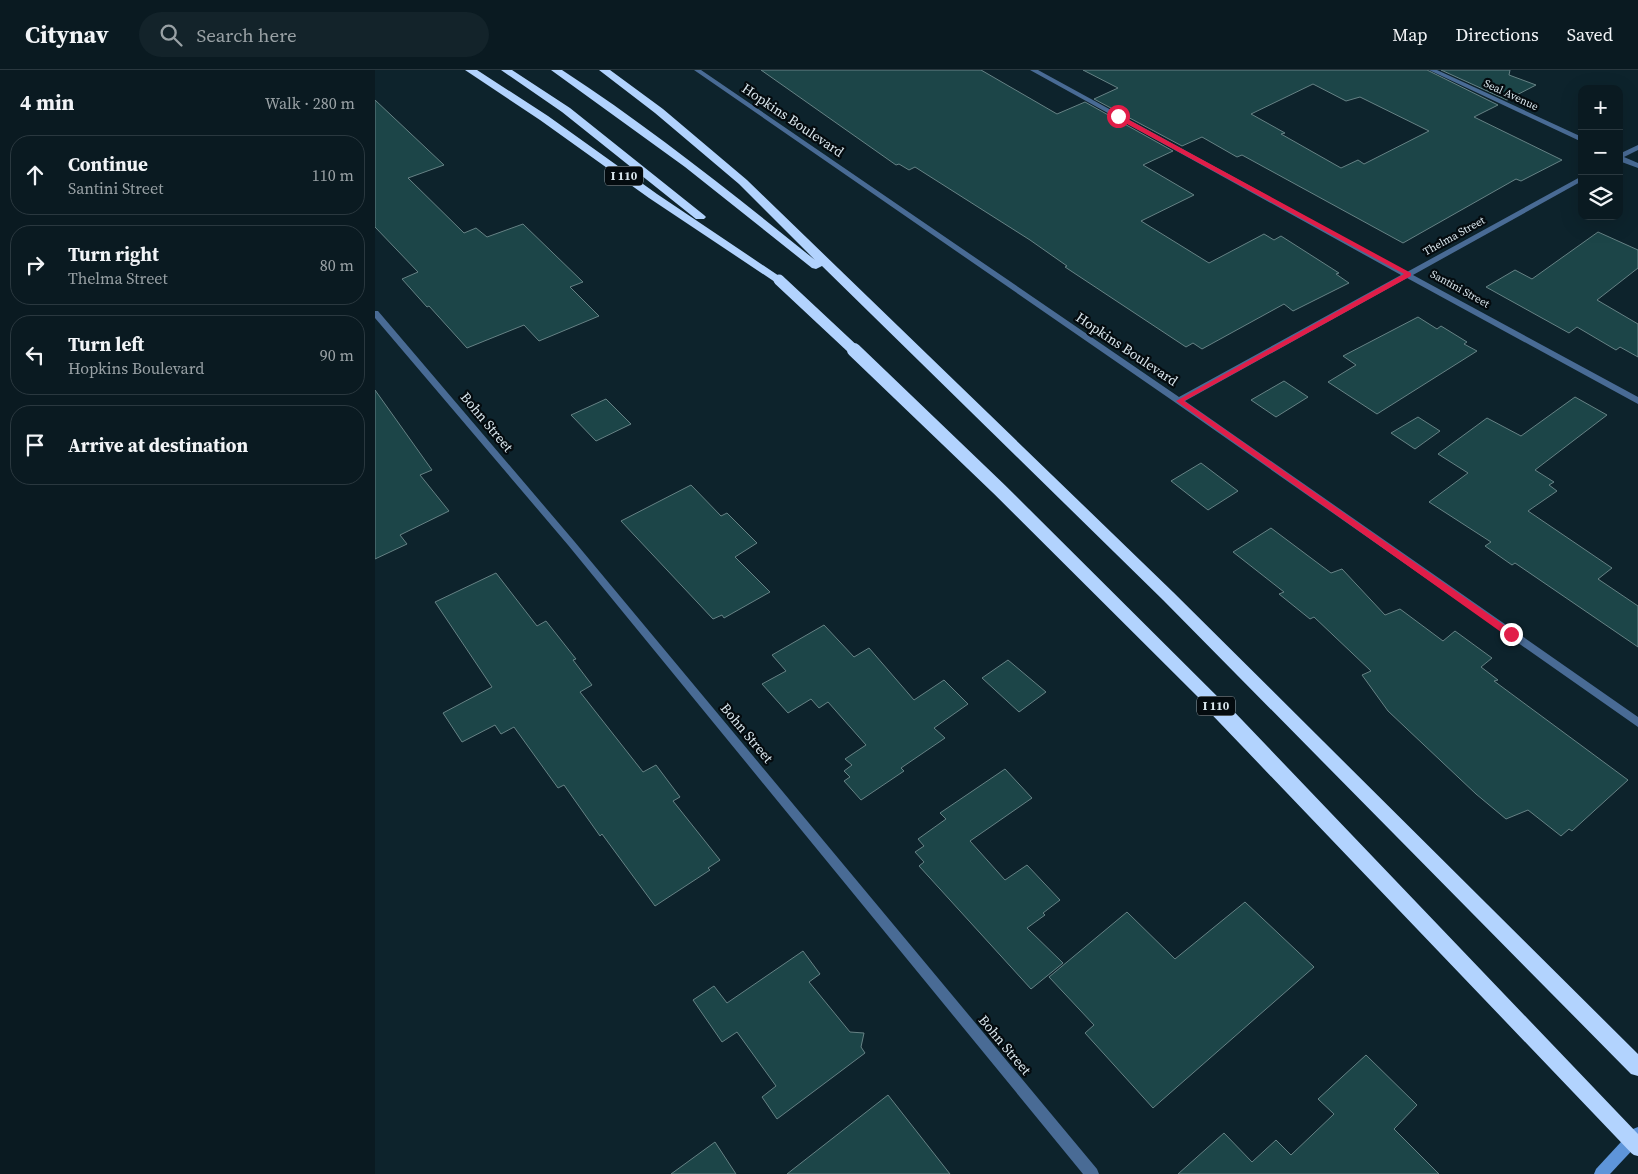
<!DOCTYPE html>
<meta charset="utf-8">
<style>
body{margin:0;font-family:"Source Serif 4",serif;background:#13232a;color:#f1f3f6}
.controls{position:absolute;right:15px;top:15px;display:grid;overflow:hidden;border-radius:10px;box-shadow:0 5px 20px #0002}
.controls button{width:45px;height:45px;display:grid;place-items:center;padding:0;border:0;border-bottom:1px solid #2a383f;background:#0a1a21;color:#f1f3f6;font:25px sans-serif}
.stop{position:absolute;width:15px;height:15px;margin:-11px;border:4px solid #e11d48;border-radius:50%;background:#fff}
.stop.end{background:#e11d48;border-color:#fff;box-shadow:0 1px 5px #0008}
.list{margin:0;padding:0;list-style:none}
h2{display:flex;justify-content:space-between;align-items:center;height:65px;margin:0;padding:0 20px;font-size:21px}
h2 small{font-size:16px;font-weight:400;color:#99a1a5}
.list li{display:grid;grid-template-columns:32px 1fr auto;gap:15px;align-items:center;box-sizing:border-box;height:80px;margin:0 10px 10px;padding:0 10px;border:1px solid #2a383f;border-radius:20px}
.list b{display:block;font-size:19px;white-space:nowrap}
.list p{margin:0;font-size:16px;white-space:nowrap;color:#99a1a5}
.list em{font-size:16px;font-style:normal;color:#99a1a5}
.icon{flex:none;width:28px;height:28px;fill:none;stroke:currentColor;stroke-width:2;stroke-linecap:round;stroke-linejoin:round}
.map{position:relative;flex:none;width:1263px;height:1104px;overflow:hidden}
header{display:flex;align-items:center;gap:30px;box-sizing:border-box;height:70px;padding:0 25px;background:#0a1a21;border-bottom:1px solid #2a383f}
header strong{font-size:24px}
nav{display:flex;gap:28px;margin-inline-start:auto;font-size:18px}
.search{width:350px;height:45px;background:#13232a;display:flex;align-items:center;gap:12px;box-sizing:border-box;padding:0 18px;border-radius:28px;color:#99a1a5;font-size:19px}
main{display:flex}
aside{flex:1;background:#0a1a21}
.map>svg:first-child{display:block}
.building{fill:#1c4548;stroke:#668285;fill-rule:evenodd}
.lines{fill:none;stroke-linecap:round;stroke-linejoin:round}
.minor{fill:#496b95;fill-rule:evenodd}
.secondary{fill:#5e95d9;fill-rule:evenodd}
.motorway{fill:#b2d3fe;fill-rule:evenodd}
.motorway-bridge-far2{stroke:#b2d3fe;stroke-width:11}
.motorway-bridge-far1{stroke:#b2d3fe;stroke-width:14}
.motorway-bridge{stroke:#b2d3fe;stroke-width:18}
.route{fill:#e11d48}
.labels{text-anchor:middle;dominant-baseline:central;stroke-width:4.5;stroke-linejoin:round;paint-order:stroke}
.far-street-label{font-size:11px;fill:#dae7ee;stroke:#040b0f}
.shield{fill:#040b0f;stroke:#9aa5ab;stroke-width:1}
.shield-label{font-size:12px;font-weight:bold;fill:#dae7ee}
.street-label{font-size:14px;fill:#dae7ee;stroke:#040b0f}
</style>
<header>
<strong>Citynav</strong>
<div class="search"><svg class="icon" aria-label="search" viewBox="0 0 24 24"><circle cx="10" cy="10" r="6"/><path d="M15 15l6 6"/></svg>Search here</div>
<nav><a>Map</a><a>Directions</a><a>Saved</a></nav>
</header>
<main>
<aside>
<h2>4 min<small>Walk · 280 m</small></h2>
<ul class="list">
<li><svg class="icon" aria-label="ahead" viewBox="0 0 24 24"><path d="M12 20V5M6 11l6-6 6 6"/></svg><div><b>Continue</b><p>Santini Street</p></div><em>110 m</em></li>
<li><svg class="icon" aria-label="right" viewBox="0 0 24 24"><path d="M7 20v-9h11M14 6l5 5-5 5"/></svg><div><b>Turn right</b><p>Thelma Street</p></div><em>80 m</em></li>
<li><svg class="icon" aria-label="left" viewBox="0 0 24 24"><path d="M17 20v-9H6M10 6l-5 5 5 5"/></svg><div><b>Turn left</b><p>Hopkins Boulevard</p></div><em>90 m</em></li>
<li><svg class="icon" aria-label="arrive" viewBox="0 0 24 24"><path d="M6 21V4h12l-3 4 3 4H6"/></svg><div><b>Arrive at destination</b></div></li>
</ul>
</aside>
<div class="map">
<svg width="1263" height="1104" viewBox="0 0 1263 1104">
<rect width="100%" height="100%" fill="#0d232c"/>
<path class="building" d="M386 0H606L682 44 710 32 798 81 768 95 819 125 766 151 834 193 889 164 899 170 906 166 964 203 961 204 974 213 918 241 909 234 827 279 818 273 811 277 690 197 692 196 655 170 540 97 534 100 524 94 521 95Z
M708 0H1052L1123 35 1099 47 1187 90 1146 111 1141 109 1028 173 867 85 862 87 827 67 807 76 719 29 743 18ZM938 14 971 31 985 27 1054 61 989 94 983 90 966 98 906 64 910 63 876 44Z
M1066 0H1135L1134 5 1161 15 1132 30Z
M0 30 69 95 33 108 89 163 101 158 112 167 148 154 208 212 195 217 224 246 164 271 149 255 92 278 54 236 52 237 27 209 43 202 0 157Z
M1223 162 1263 180V198L1222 230 1263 254V287L1245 277 1241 280 1202 257 1194 263 1111 217 1140 200 1157 209Z
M1043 247 1062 259 1066 256 1092 272 1089 274 1102 281 1002 344 953 312 981 295 968 286Z
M909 311 933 327 901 347 876 330Z
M0 320 57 400 45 405 74 441 25 465 32 474 0 489Z
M1200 327 1232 345 1160 400 1179 412 1174 415 1182 421 1153 441 1237 498 1223 509 1263 536V577L1140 493 1137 495 1110 476 1116 472 1054 432 1093 403 1063 384 1112 348 1146 366Z
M231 329 256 354 221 371 196 345Z
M1043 347 1065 361 1040 379 1016 363Z
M826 393 863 421 833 440 796 411Z
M316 415 346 446 352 443 382 473 360 487 395 522 349 548 347 545 338 549 246 451Z
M896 458 956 503 967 499 1010 545 1025 539 1068 571 1080 561 1117 588 1106 597 1123 610 1119 611 1253 710 1197 761 1194 759 1186 766 1153 740 1131 749 1101 724 1013 641 987 605 996 601 939 547 935 549 904 524 909 522 858 482Z
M121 503 162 556 171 551 201 589 198 590 217 615 205 622 268 702 281 695 305 727 298 731 345 790 333 798 335 800 280 836 227 764 225 766 189 715 183 718 139 657 126 664 120 655 87 672 68 643 117 617 60 532Z
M449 555 479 587 494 578 539 630 569 610 593 634 559 658 570 668 526 698 529 701 486 730 469 711 475 707 469 701 477 695 470 689 491 675 453 632 444 638 436 629 413 643 387 614 411 601 397 585Z
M633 590 671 622 644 642 607 608Z
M630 699 657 728 595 771 630 810 652 795 685 830 668 843 670 845 652 858 688 893 656 919 544 796 549 792 540 782 549 776 543 769 571 749 565 743Z
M870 832 939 897 778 1038 710 963 719 955 674 907 752 842 800 889Z
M428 881 445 904 434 912 475 962 489 963 486 977 490 983 402 1049 387 1027 401 1016 362 962 347 972 318 930 339 916 352 933Z
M991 985 1042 1035 1019 1059 1064 1104H803L849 1063 877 1092 901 1070 916 1085 959 1044 943 1029Z
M513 1025 575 1104H412Z
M340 1072 361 1104H296Z"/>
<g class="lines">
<path class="minor" d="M319 0H326L804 327 1026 205 655 0H663L1032 202 1207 106V111L1038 205 1263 327V334L1032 208 810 331 1263 647V657L801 333Z
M1054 0H1062L1207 67V72Z
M1263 75V80L1249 87 1263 93V98L1244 91V84Z
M0 241H3L199 471 722 1099 724 1104H708L193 475 0 248Z"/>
<path class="secondary" d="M1263 1057V1074L1235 1104H1219L1221 1099 1258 1059Z"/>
<path class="motorway" d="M90 0H102L173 46 282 124 410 210 408 212H400L274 128 165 50Z
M126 0H137L195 38 329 145 331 147 329 149H321L187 42Z
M176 0H187C276 58 358 124 440 190L364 114 280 43 224 0H235L288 39 372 110 798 522 1263 984V1006L1256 1004 788 530 447 196 441 199 437 198 310 97Z"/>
<path class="motorway-bridge-far2" d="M404 210 480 281"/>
<path class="motorway-bridge-far1" d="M479 280 625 420 847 641"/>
<path class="motorway-bridge" d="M845 640 1263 1077"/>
</g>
<path class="route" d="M741 45H745L1036 203V206L809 331 1139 562V567H1133L801 331 1029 204 741 48Z"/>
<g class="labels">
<g class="far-street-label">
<text transform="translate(1136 25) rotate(25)">Seal Avenue</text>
<text transform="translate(1079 166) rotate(-29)">Thelma Street</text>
<text transform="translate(1085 219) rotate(29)">Santini Street</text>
</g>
<g class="shield">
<rect x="230" y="96.5" width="38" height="19" rx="4"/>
<rect x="822" y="626.5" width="38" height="19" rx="4"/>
</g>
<g class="shield-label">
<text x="249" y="106">I 110</text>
<text x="841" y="636">I 110</text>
</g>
<g class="street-label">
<text transform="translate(418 50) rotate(34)">Hopkins Boulevard</text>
<text transform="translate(752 279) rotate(34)">Hopkins Boulevard</text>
<text transform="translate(112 352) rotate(50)">Bohn Street</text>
<text transform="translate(372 663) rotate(50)">Bohn Street</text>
<text transform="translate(630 975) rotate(50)">Bohn Street</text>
</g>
</g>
</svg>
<div class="controls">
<button>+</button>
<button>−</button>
<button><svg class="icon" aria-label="layers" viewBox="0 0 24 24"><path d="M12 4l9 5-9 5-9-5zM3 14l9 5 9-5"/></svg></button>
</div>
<div class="stop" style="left:743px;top:46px"></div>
<div class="stop end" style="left:1136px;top:564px"></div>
</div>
</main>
